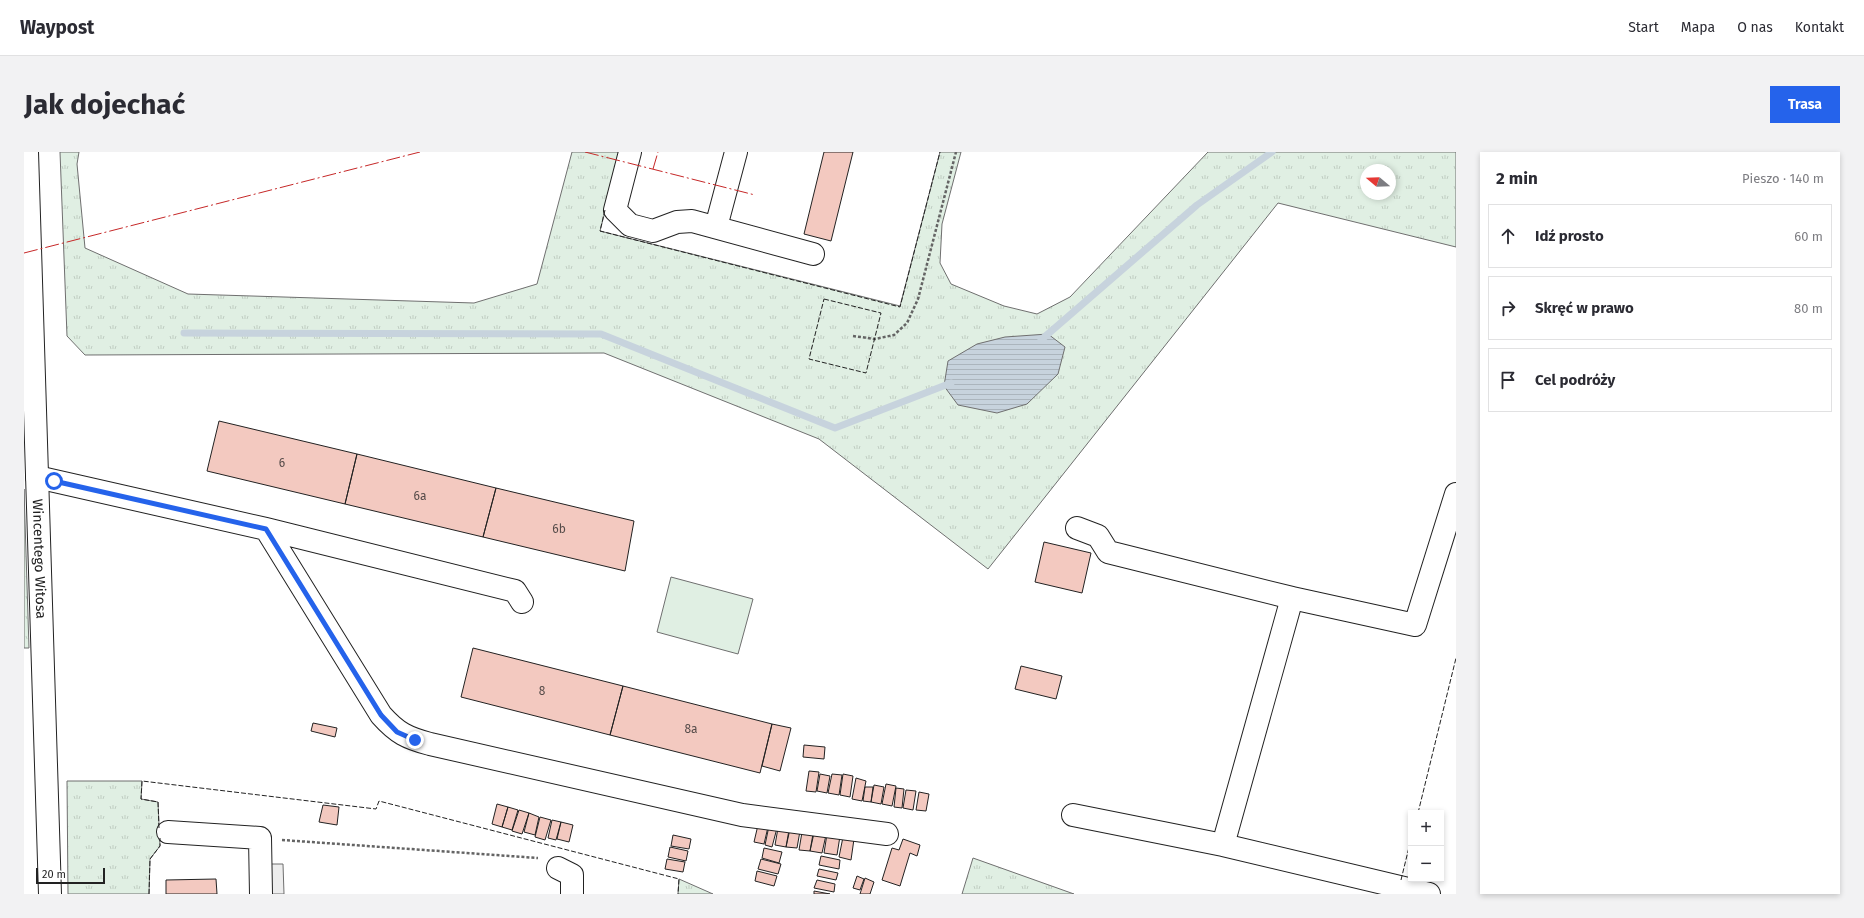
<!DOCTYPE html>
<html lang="pl">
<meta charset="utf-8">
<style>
body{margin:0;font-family:"Fira Sans",sans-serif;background:#f2f2f3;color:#2b2b33}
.controls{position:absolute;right:12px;bottom:12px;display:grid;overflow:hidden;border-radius:0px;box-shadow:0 2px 6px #0003}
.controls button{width:36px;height:36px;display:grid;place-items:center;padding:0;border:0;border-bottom:1px solid #e1e1e2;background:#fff;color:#2b2b33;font:20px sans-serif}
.compass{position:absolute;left:1336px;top:12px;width:36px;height:36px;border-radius:50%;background:#fff;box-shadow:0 2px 6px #0003;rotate:289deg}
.scale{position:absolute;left:12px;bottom:10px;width:69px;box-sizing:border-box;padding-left:4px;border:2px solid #222;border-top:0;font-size:11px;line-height:14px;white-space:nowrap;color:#222;-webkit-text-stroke:3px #fff;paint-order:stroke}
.stop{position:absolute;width:12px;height:12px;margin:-9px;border:3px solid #2563eb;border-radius:50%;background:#fff}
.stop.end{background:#2563eb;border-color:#fff;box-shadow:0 1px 4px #0008}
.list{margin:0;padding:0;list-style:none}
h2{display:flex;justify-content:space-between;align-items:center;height:52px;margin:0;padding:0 16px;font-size:17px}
h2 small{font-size:13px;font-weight:400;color:#7c7c81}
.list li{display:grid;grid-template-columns:26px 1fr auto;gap:12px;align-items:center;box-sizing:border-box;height:64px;margin:0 8px 8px;padding:0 8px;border:1px solid #e1e1e2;border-radius:0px}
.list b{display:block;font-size:15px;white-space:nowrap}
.list em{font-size:13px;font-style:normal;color:#7c7c81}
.icon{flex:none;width:22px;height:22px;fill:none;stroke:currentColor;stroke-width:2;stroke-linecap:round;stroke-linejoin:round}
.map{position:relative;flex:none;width:1432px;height:742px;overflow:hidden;border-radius:0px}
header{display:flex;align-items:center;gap:24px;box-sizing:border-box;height:56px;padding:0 20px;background:#fff;border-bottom:1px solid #e1e1e2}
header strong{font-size:19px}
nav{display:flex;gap:22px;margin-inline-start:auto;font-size:14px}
.intro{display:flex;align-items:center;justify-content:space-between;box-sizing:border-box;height:96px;padding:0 24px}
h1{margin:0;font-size:28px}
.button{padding:10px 18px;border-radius:0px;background:#2563eb;color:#fff;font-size:14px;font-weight:700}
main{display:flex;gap:24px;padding:0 24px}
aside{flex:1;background:#fff;border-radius:0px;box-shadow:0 2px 6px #0003}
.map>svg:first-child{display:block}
.grass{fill:url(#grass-tufts);stroke:#6f6f6f;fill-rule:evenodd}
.park{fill:#e0efe3;stroke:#6f6f6f}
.parking{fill:#ededed;stroke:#6f6f6f}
.water{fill:url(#water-rules);stroke:#6f6f6f}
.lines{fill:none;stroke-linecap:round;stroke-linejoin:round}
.stream{stroke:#c7d3dd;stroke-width:7}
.building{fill:#f3c9c0;stroke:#222}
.minor-casing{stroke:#222;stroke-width:24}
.major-casing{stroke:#222;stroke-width:24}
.path{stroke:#646464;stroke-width:2.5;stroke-dasharray:3 2;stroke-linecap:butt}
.minor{stroke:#fff;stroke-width:22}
.major{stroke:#fff;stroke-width:22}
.fence{stroke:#222;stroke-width:1;stroke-dasharray:5 2;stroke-linecap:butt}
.power{stroke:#c62828;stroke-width:1;stroke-dasharray:14 3 2 3;stroke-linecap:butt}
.route{stroke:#2563eb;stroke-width:5}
.labels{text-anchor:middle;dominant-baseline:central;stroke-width:3;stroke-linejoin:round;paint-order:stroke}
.number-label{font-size:12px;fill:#564c4a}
.street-label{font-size:14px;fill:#222;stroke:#fff}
</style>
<header>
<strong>Waypost</strong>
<nav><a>Start</a><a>Mapa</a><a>O nas</a><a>Kontakt</a></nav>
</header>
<div class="intro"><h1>Jak dojechać</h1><a class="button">Trasa</a></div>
<main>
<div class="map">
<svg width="1432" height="742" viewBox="0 0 1432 742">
<defs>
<pattern id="grass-tufts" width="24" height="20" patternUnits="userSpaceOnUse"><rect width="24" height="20" fill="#e0efe3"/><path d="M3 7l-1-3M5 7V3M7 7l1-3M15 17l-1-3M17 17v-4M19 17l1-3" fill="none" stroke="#c0cdc2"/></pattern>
<pattern id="water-rules" width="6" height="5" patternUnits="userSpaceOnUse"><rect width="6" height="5" fill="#c7d3dd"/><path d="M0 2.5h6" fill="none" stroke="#abb5bd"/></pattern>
</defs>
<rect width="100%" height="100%" fill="#fff"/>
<path class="grass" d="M36 0H55L53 12 61 96 164 142 450 151 513 132 548 0H596L576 79 876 154 916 0H937L918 72 916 111 927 132 980 154 1013 162 1046 145 1184 0H1432V95L1254 51 964 417 795 287 580 201 61 203 43 184ZM1342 18H1366V42H1342Z
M0 337 5 496H0Z
M43 629H118L117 647 134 650 136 694 126 707 125 742H44Z
M949 706 1050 742H938Z
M655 727 689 742H654Z"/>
<path class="park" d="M647 425 729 447 714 502 633 480Z"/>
<path class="parking" d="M241 712H259L260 742H242Z"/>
<path class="water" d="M1024 182 1041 195 1034 222 1003 252 973 261 934 253 920 234 924 209 953 192 981 185Z"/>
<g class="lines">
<path class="stream" d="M160 181 577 182 811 276 927 231
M1017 188 1173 53 1248 0"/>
</g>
<path class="building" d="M800 0H829L807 89 780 82Z
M195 269 333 302 321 352 183 319Z
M333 302 472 336 459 385 321 352Z
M472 336 610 369 601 419 459 385Z
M1020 390 1067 401 1058 441 1011 430Z
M449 496 599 534 586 583 437 545Z
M997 514 1038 524 1032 547 991 537Z
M599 534 748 572 736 621 586 583Z
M289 571 313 576 311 585 287 579Z
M748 572 767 576 756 619 738 614Z
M780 593 801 595 800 607 779 605Z
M785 619 795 620 792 640 782 639Z
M796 622 806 624 803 641 793 639Z
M808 622 818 623 815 643 804 641Z
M819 622 829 624 826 645 816 643Z
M832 626 842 629 838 649 828 647Z
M862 632 872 634 868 654 858 652Z
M850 633 860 635 857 652 847 650Z
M841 635H849L847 650 839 649Z
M872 636 880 637 878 656 870 655Z
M882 638 892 639 889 658 879 656Z
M895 640 905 642 902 659 892 658Z
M473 652 484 655 478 675 468 672Z
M299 653 315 655 313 673 295 670Z
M484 655 494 658 488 678 478 675Z
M495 658 505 661 498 682 488 679Z
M505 661 515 665 511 683 500 680Z
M516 665 527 668 521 688 511 685Z
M528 668 537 670 532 688 524 686Z
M537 670 549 673 545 690 533 687Z
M734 673 744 675 740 692 730 690Z
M745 674 753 676 748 695 741 693Z
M754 676 765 678 762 695 751 693Z
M766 677 776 679 773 696 762 695Z
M778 680 789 682 786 699 775 698Z
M790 681 802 683 798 701 786 699Z
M803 682 816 684 813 703 800 701Z
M649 683 667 687 665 697 647 694Z
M819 685 830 687 827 708 815 705Z
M879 687 896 693 893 704 886 701 876 734 858 728 868 696 875 698Z
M646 695 664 699 662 709 644 705Z
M740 696 758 700 755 711 738 706Z
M797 704 816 708 815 717 795 713Z
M643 707 661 710 659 720 641 717Z
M737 707 757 712 754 722 734 717Z
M795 717 814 721 812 728 793 724Z
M733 719 753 724 750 734 731 729Z
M833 724 840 727 836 738 829 736Z
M841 726 850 730 846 742H836Z
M192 727 193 742H142V728Z
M793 728 811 732 810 740 790 736Z
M790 739 806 742H790Z"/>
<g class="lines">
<g class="minor-casing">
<path id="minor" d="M606 0 591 58 606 73 629 79 653 70 668 69 789 102
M692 75 712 0
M13 325 242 377 491 439 498 450
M1053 376 1074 384 1084 400 1268 446 1199 693
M242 377 357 563C373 581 383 586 406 592L718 663 863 682
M1268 446 1391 473 1432 342
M1049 663 1199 693 1405 742
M144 680 236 686 237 742
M534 716 548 723V742"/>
</g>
<g class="major-casing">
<g id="major">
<path id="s1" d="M3 0 26 742"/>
</g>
</g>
<path class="path" d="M829 184 851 187 870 183 883 171 894 147 932 0
M258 688 514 706"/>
<use href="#minor" class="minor"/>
<use href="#major" class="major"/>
<path class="fence" d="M581 58 576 79 876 155 916 0
M800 147 857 161 842 221 785 207Z
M1394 661 1432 506
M135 676 134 650 117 647 118 629 352 657 355 649 655 727 654 742
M1377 728 1387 687
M125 742 126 707 136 694V686"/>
<path class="power" d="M561 0 731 43
M629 17 634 0
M0 101 396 0"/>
</g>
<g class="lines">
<path class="route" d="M30 329 242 377 357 563 373 580 391 588"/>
</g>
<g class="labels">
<g class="number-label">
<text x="258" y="311">6</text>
<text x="396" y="344">6a</text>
<text x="535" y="377">6b</text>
<text x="518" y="539">8</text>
<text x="667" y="577">8a</text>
</g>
<g class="street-label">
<text stroke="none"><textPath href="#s1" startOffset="407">Wincentego Witosa</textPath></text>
</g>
</g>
</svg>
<div class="controls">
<button>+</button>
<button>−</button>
</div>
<svg class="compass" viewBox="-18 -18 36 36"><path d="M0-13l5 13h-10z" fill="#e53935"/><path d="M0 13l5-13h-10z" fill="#7c7c81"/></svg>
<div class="scale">20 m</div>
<div class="stop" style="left:30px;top:329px"></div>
<div class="stop end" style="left:391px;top:588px"></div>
</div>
<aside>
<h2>2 min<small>Pieszo · 140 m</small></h2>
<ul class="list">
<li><svg class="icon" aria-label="ahead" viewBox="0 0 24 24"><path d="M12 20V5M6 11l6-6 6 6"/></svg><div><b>Idź prosto</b></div><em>60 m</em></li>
<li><svg class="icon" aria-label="right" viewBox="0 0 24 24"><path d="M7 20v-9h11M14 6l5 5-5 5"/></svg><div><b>Skręć w prawo</b></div><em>80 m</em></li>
<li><svg class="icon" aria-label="arrive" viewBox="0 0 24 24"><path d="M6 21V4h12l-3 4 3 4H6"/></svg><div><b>Cel podróży</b></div></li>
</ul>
</aside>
</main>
